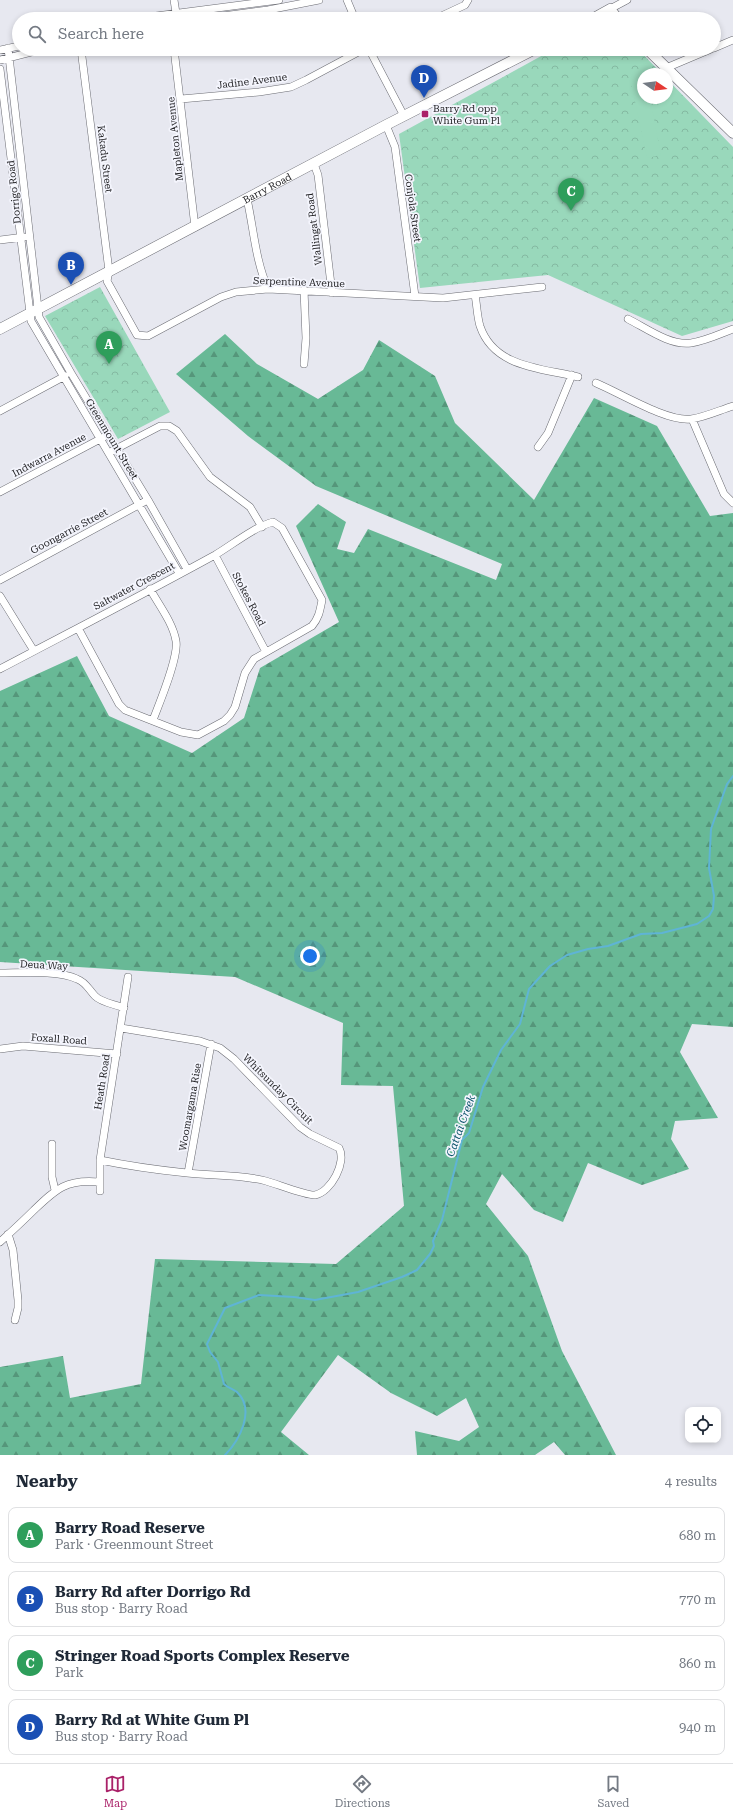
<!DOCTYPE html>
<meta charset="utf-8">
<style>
body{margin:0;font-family:"Roboto Serif",serif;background:#f6f6f7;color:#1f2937}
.controls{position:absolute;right:12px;bottom:12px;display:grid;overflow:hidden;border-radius:8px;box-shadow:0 2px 6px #0003}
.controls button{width:36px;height:36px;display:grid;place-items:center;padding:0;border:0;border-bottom:1px solid #e0e1e3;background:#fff;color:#1f2937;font:20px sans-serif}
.compass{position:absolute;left:637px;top:68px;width:36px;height:36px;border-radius:50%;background:#fff;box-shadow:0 2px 6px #0003;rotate:103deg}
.you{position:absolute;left:310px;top:956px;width:14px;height:14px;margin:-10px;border:3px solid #fff;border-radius:50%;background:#1a73e8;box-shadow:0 0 0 6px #1a73e833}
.badge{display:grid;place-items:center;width:26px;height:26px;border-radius:50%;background:#aa2269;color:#fff;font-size:13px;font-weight:700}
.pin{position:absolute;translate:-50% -33px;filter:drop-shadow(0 1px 2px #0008)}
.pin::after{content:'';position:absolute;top:21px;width:14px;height:12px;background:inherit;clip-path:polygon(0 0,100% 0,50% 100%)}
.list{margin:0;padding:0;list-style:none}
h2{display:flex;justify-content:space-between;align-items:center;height:52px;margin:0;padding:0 16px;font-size:17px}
h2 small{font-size:13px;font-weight:400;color:#747a83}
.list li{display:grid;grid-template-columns:26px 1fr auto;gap:12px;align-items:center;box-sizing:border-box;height:56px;margin:0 8px 8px;padding:0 8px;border:1px solid #e0e1e3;border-radius:8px}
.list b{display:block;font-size:15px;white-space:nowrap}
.list p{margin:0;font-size:13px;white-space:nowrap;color:#747a83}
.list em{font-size:13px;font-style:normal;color:#747a83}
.icon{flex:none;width:22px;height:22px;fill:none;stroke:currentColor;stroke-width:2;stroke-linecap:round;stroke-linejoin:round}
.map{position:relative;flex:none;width:733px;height:1455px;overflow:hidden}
.search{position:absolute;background:#fff;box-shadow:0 2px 6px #0003;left:12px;right:12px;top:12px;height:44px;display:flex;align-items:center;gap:10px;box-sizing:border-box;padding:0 14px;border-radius:22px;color:#747a83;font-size:15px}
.sheet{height:308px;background:#fff}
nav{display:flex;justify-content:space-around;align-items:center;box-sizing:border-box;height:56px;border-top:1px solid #e0e1e3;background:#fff;font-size:11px;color:#747a83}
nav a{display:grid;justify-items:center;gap:2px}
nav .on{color:#aa2269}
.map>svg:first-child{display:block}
.forest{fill:url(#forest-firs)}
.park{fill:url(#park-crowns)}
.garden{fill:#99d8bb}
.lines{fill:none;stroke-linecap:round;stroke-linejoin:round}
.stream{stroke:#5fb4d5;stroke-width:2}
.street-casing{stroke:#6a6b72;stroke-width:8}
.secondary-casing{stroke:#6a6b72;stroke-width:11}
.street{stroke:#fff;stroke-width:7}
.secondary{stroke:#fff;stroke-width:10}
.poi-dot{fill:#aa2269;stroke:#f4f5fd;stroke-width:1.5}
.labels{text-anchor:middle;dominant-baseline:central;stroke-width:3.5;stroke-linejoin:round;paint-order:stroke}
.street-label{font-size:10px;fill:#252528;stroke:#f4f5fd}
.poi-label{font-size:10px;fill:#252528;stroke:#f4f5fd;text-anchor:start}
.water-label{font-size:11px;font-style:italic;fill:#0a536a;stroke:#f4f5fd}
</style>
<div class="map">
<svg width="733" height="1455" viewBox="0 0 733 1455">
<defs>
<pattern id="forest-firs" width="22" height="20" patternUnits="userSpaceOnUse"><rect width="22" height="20" fill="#68b996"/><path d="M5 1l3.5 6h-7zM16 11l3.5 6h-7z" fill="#55967a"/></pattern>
<pattern id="park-crowns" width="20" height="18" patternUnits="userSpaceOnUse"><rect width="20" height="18" fill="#99d8bb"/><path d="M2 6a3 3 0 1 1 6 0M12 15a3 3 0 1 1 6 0" fill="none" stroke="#84b9a1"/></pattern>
</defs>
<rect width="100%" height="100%" fill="#e7e8f0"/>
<path class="forest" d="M225 334 257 364 318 399 363 370 379 340 435 376 455 423 534 500 594 398 657 426 710 516 733 513V1027L692 1024 680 1052 718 1118 675 1121 671 1139 689 1169 642 1185 588 1163 563 1222 534 1210 502 1174 486 1204 528 1256 562 1351 616 1455H565L554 1442 535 1455H417L415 1431 459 1441 479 1427 466 1398 437 1416 391 1393 338 1355 281 1432 309 1455H0V1367L63 1356 70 1398 141 1384 155 1259 336 1264 404 1206 393 1086 341 1085 343 1023 235 977 0 962V691L77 656 109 716 192 753 244 718 260 668 339 622 296 526 318 504 346 522 337 549 354 553 368 529 496 580 502 564 316 486 248 436 176 374Z"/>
<path class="park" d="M554 49H638L662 74H643V98H667V79L733 147V321L682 336 548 275 420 288 399 134Z
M100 287 170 412 118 439 45 316Z"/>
<path class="garden" d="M643 79V98H650L661 155 647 158 631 82Z"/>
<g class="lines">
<path class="stream" d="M225 1455C239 1441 256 1410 237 1392 233 1389 228 1388 224 1384L218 1362 210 1352 207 1344 225 1308 259 1295 294 1297 315 1300 358 1292 402 1277 417 1270 430 1254 434 1246 433 1241 442 1220 462 1140 469 1133 483 1087 501 1050 520 1024 529 989 550 966 567 955 588 949 608 946 641 934 662 933 697 924 709 916 713 909 714 896 709 868 711 829 727 784 733 776"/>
<g class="street-casing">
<path id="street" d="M347 0 355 19
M610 9 627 0
M133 19 279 0
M173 19 176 13 174 0
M200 19 268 10 319 0
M435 19 465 5 468 0
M8 48 39 317 71 373 148 500 187 569
M714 48 733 40
M81 49 109 271 107 281 137 335 148 336 221 297 236 292 268 289 443 298 542 287
M174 49 195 227
M369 49 404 116
M0 50 19 46
M0 60 43 49
M666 68 711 49
M0 69 31 321 179 573
M181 99 259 92 291 87 306 80 364 49
M386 125 395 147 415 296
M314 164 318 175 332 293
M247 199C254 230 255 259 268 289
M0 240 24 237
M475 295C477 305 477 316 480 326 494 368 542 368 578 377
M628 319C646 328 670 346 691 343 705 341 720 334 733 329
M304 364 306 338 304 290
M596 383C620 393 667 422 691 419 705 417 720 410 733 406
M0 411 65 376
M692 419 724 494 733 503
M538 447 548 433 572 375
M112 451 160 426H169L177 431 210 477 250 507 262 527
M0 492 104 437
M215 555 266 652
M0 580 144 502
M150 589C159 605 173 623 176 641 179 657 159 704 153 720
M0 596 34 651
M0 669C72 631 144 594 215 555 232 545 254 527 273 522L282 528 322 600C320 610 319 618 312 626L254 659 245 673 235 707 230 715 224 721 198 735 181 732 125 710 119 704 78 628
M0 973C21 973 59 970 77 979 86 982 89 990 95 996 102 1003 115 1004 124 1008
M0 1049 23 1046 117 1054
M52 1144V1177L55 1190
M100 1160C129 1166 158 1170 187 1173 214 1176 240 1174 266 1181 277 1184 307 1196 315 1195 331 1192 347 1162 339 1148L310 1134 300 1127 234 1059 220 1048 200 1041 121 1028
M188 1173 211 1044
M100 1191V1160L128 977
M8 1234 13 1250 18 1300V1308L15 1320
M0 1242C11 1232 23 1221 34 1210 56 1189 66 1179 99 1182"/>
</g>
<g class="secondary-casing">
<g id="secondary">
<path d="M592 19 610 9 618 19"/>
<path d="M647 49 733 133"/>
<path id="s1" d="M0 329 386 125 535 49"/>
</g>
</g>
<use href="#street" class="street"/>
<use href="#secondary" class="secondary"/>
</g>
<rect class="poi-dot" x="421" y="110" width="8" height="8" rx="2"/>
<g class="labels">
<g class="street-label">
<text transform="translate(252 81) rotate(-7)">Jadine Avenue</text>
<text transform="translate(175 139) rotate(-96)">Mapleton Avenue</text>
<text transform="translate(105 159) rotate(83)">Kakadu Street</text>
<text stroke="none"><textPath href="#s1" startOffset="302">Barry Road</textPath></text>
<text transform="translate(14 192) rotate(-96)">Dorrigo Road</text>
<text transform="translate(413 208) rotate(82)">Conjola Street</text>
<text transform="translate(314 229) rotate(-97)">Wallingat Road</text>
<text transform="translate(299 282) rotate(2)">Serpentine Avenue</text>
<text transform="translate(112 439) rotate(59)">Greenmount Street</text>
<text transform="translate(49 455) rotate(-28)">Indwarra Avenue</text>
<text transform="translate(69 531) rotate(-28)">Goongarrie Street</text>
<text transform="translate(134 586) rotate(-28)">Saltwater Crescent</text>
<text transform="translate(249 599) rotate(62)">Stokes Road</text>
<text transform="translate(44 965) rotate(3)">Deua Way</text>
<text transform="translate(59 1039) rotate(4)">Foxall Road</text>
<text transform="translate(102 1082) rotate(-81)">Heath Road</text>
<text transform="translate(278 1089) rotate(45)">Whitsunday Circuit</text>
<text transform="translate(190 1107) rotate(-80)">Woomargama Rise</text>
</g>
<g class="poi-label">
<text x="433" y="108">Barry Rd opp<tspan x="433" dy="12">White Gum Pl</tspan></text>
</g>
<g class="water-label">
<text transform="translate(461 1126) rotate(-70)">Cattai Creek</text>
</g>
</g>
</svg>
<div class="controls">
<button><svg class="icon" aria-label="locate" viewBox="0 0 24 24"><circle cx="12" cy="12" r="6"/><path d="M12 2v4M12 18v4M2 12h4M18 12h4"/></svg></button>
</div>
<svg class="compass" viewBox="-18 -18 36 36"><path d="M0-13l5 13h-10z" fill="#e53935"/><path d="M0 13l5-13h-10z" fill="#747a83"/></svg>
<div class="you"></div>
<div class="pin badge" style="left:109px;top:364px;background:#2e9e5b">A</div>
<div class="pin badge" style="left:71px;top:285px;background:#1a4fb4">B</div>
<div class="pin badge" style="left:571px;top:211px;background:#2e9e5b">C</div>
<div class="pin badge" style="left:424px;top:98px;background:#1a4fb4">D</div>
<div class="search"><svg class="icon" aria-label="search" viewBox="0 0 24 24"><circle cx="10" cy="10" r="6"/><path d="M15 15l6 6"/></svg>Search here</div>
</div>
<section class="sheet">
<h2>Nearby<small>4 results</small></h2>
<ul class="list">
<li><span class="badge" style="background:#2e9e5b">A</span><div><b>Barry Road Reserve</b><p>Park · Greenmount Street</p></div><em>680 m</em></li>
<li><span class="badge" style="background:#1a4fb4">B</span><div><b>Barry Rd after Dorrigo Rd</b><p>Bus stop · Barry Road</p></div><em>770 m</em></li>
<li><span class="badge" style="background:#2e9e5b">C</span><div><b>Stringer Road Sports Complex Reserve</b><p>Park</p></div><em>860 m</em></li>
<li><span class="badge" style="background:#1a4fb4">D</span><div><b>Barry Rd at White Gum Pl</b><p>Bus stop · Barry Road</p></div><em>940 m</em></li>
</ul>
</section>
<nav>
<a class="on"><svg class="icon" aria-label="map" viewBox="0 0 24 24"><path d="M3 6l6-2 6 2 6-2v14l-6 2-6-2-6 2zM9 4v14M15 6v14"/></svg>Map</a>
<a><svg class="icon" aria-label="directions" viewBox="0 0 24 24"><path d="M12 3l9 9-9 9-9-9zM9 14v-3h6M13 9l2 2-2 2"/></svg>Directions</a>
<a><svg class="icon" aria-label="saved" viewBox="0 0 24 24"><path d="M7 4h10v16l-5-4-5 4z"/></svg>Saved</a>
</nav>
